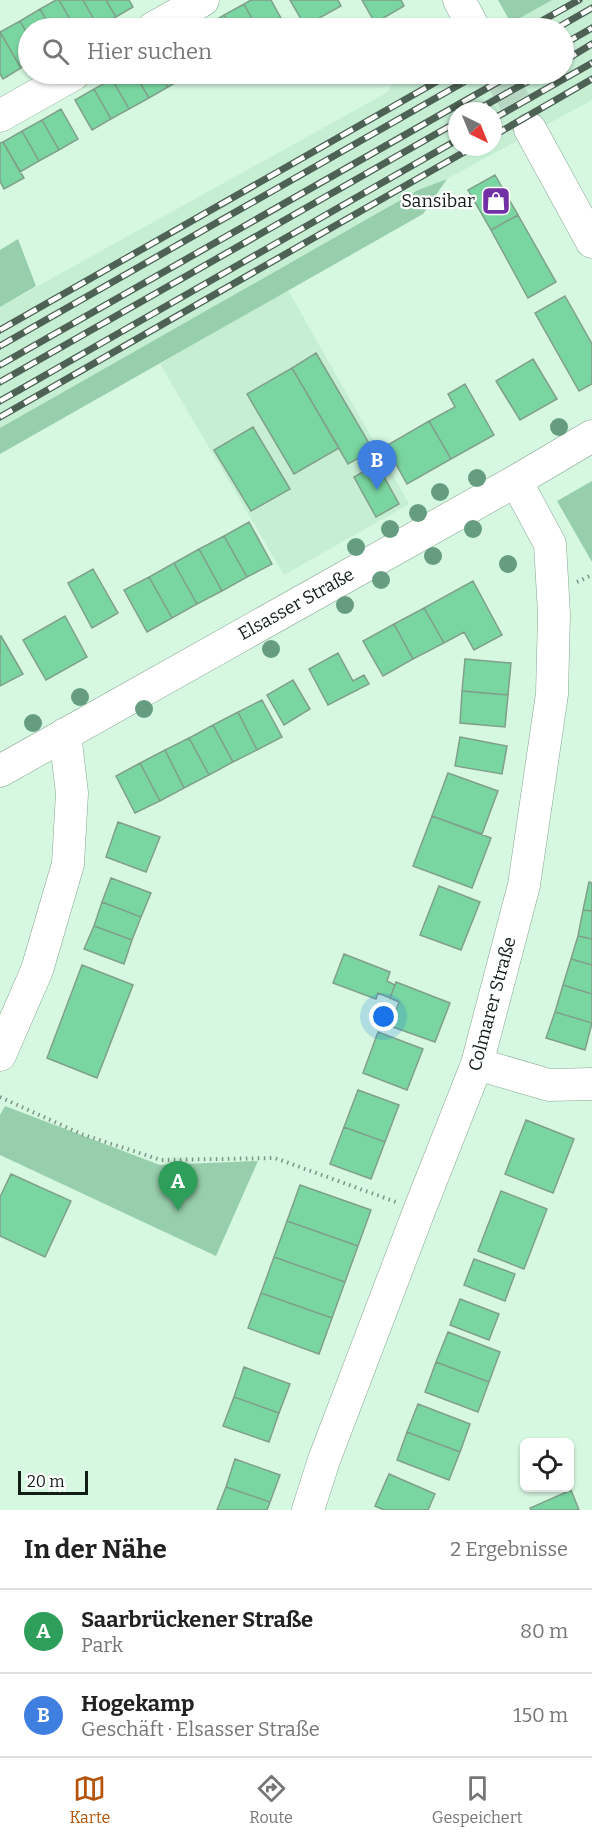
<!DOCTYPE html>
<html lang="de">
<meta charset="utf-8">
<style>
body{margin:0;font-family:Bitter,serif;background:#f2f2f2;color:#222}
.controls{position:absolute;right:18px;bottom:18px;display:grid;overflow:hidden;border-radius:9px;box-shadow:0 2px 4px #0004}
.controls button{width:54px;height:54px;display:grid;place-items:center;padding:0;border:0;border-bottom:2px solid #e0e0e0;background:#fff;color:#222;font:30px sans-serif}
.compass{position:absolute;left:448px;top:102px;width:54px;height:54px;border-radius:50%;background:#fff;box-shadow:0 2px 4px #0004;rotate:137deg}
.scale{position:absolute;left:18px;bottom:15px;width:70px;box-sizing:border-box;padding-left:6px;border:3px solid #101d15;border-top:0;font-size:16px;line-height:21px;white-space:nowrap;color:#101d15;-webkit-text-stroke:4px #fff;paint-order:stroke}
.you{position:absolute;left:384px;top:1017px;width:21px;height:21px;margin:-15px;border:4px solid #fff;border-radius:50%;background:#1a73e8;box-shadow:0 0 0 9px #1a73e833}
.badge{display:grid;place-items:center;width:39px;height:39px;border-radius:50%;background:#b45309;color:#fff;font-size:20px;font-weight:700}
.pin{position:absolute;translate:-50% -50px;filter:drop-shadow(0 2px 3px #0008)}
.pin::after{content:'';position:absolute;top:32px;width:21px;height:18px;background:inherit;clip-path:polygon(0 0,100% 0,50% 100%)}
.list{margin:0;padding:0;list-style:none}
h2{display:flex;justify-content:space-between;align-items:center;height:78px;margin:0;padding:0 24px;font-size:26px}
h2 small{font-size:20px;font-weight:400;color:#767676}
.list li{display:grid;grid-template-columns:39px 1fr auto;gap:18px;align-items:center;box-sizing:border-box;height:84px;padding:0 24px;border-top:2px solid #e0e0e0}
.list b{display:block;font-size:22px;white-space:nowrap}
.list p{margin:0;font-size:20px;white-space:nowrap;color:#767676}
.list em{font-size:20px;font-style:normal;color:#767676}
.icon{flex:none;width:33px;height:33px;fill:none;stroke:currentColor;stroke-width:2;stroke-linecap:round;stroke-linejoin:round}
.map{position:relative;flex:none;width:592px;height:1510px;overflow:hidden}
.search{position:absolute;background:#fff;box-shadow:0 2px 4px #0004;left:18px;right:18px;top:18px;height:66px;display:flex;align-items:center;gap:15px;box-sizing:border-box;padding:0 21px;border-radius:33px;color:#767676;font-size:22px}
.sheet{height:246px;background:#fff}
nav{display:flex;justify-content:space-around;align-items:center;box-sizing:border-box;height:84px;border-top:2px solid #e0e0e0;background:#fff;font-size:16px;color:#767676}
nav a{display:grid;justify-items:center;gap:3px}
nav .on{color:#b45309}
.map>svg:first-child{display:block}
.built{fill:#c5eed3;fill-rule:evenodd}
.green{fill:#97ceab}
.building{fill:#7ad6a0;stroke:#809f8b;stroke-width:1.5}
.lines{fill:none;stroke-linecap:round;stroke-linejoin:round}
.minor-tunnel{stroke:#b8d7c2;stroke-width:32;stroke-dasharray:32 16;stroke-linecap:butt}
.minor-casing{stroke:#86a691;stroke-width:33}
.path{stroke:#7c9585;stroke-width:4;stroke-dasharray:1.5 4.5;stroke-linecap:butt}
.minor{stroke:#fff;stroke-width:32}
.rail-casing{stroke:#4d6154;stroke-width:7}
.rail{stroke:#fff;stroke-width:4.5;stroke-dasharray:14;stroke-linecap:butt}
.tree{fill:#669d80}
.labels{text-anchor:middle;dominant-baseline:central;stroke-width:4.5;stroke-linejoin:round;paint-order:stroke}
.poi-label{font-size:18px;fill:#101d15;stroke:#fff;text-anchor:end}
.street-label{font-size:18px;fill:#101d15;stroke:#fff}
</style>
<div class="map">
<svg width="592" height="1510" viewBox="0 0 592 1510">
<rect width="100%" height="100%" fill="#d6f8e1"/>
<path class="built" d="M552 0H592V100L447 179 417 190 0 428V307L386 93 393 84 407 74H564V28H502ZM457 111H493V147H457Z
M288 290 409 504 284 575 160 364Z"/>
<path class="green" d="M498 0H552L511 23Z
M447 179 423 214 0 454V428L418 190Z
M18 239 36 286 0 307V250Z
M592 481V562L557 501Z
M5 1106 160 1165 258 1161 216 1256 0 1155V1115Z"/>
<path class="building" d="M56 0H59L75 28H51L40 9Z
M59 0H83L98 27 75 28Z
M83 0H106L116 17 98 27Z
M106 0H129L133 7 116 17Z
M251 0H271L283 22 271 28H257L244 4Z
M290 0H338L341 6 305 26Z
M362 0H401L404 6 375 23Z
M244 4 257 28H232L224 15Z
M40 9 51 28H28V35L20 21Z
M224 15 232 28H208L206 26Z
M20 21 28 35V64L21 68 0 32Z
M0 32 21 68 3 79 0 74Z
M121 74H135L149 98 129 109 112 79Z
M135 74H160L168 87 149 98Z
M160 74H185L186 77 168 87Z
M112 79 129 109 111 119 94 89Z
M94 89 111 119 92 130 75 100Z
M61 109 78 139 59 150 42 120Z
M42 120 59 150 39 161 22 131Z
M22 131 39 161 20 172 3 142Z
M3 142 24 178 4 189 0 181V143Z
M495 175 518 215 491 230 468 190Z
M518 215 556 282 528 298 491 230Z
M565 296 592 344V384L579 391 535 313Z
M316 353 373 450 348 464 292 368Z
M533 359 557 399 520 420 496 381Z
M292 368 339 448 294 474 247 394Z
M465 384 494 435 451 459 429 421 455 407 448 394Z
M429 421 451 459 407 484 386 446Z
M253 427 290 489 251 511 214 450Z
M377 464 399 504 376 517 354 477Z
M249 522 272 564 247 577 224 536Z
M224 536 247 577 222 591 199 549Z
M199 549 222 591 197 604 174 563Z
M174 563 197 604 172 618 149 577Z
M93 569 118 613 92 628 68 583Z
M149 577 172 618 147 632 124 590Z
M473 581 502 635 474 650 464 632 444 643 424 608Z
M424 608 444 643 413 659 394 624Z
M65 616 87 657 46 680 23 640Z
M394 624 413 659 383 676 363 641Z
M1 636 23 674 0 686V637Z
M338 653 353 681 364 675 369 684 328 705 309 669Z
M465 659 511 663 508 695 462 691Z
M293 680 310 709 284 725 267 695Z
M462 691 508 695 505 727 460 723Z
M262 700 282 737 257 750 238 712Z
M238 712 257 750 233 762 213 725Z
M213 725 233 762 209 775 189 738Z
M460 737 507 746 502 774 455 766Z
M189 738 209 775 184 788 165 750Z
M165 750 184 788 160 801 140 763Z
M140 763 160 801 135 813 116 776Z
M448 773 498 791 482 834 432 816Z
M432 816 491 838 472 888 413 866Z
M118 822 160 837 146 872 106 857Z
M111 878 151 893 141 917 102 902Z
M589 882 592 883V911L583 910Z
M439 886 480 902 461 950 420 935Z
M102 902 141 917 132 940 94 926Z
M583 910 592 911V939L578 936Z
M94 926 132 940 124 964 84 949Z
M578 936 592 939V965L571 959Z
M344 954 390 972 387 981 395 985 390 998 378 993 376 999 333 983Z
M571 959 592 965V994L563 985Z
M82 965 133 985 97 1078 47 1058Z
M396 982 450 1003 435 1042 390 1026 399 1002 390 998Z
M563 985 592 994V1023L555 1012Z
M555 1012 592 1023 585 1050 546 1038Z
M378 1032 423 1049 407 1090 363 1073Z
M358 1090 399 1105 385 1142 344 1127Z
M526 1120 574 1139 553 1193 505 1174Z
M344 1127 385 1142 371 1179 330 1164Z
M11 1174 71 1201 45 1257 0 1236V1197Z
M300 1185 371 1210 358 1246 287 1221Z
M501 1191 547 1209 524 1269 478 1251Z
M287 1221 358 1246 345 1282 274 1257Z
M274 1257 345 1282 332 1318 261 1293Z
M474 1259 515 1274 505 1301 464 1285Z
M261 1293 332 1318 319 1354 248 1328Z
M460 1299 499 1314 489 1340 450 1325Z
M448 1332 500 1352 489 1382 436 1362Z
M436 1362 489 1382 478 1412 425 1392Z
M244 1367 290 1384 279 1413 234 1397Z
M234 1397 279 1413 269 1442 223 1426Z
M418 1404 470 1424 460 1452 407 1432Z
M407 1432 460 1452 449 1480 397 1460Z
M235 1459 280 1475 270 1502 226 1487Z
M389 1474 435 1494 428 1510H384L375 1506Z
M226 1487 270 1502 267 1510H217Z
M571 1490 579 1510H531L530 1508Z"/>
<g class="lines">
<path class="minor-tunnel" d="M499 74 530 129"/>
<g class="minor-casing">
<path id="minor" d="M459 0 474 28
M153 28 203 0
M0 116 74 74
M530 129 592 242
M0 771 516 481 592 436
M0 1055 37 970 68 864 72 793 65 734
M477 1064 549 1085 592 1084
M308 1510 324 1460 419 1211 477 1064 524 885 552 694 554 614 550 544 516 481"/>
</g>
<path class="path" d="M577 582 592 575
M0 1097 81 1134 161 1160 275 1158 396 1202"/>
<use href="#minor" class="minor"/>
<g class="rail-casing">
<path id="rail" d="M529 28 579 0
M557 28 592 8
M564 44 592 28
M564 61 592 44
M475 111 541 74
M493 119 592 63
M493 136 592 79
M0 330 450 74
M0 346 478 74
M0 365 512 74
M0 382 457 122
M0 401 457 140
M0 417 473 147"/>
</g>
<use href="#rail" class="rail"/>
</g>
<g class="tree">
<circle cx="559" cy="427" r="9"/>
<circle cx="477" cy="478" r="9"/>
<circle cx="440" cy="492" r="9"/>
<circle cx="418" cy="513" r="9"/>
<circle cx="390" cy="529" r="9"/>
<circle cx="473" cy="529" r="9"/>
<circle cx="356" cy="547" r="9"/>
<circle cx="433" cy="556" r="9"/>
<circle cx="508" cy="564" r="9"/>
<circle cx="381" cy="580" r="9"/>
<circle cx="345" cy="605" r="9"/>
<circle cx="271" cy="649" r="9"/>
<circle cx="80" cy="697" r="9"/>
<circle cx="144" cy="709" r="9"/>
<circle cx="33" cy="723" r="9"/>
</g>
<defs>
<g id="shop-square" transform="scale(1.5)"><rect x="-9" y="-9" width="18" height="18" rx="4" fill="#7230a5" stroke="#fff"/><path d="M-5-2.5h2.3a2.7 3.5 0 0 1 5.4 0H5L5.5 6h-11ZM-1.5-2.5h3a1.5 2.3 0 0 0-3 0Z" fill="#fff"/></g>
</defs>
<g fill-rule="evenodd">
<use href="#shop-square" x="496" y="201"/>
</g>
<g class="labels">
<g class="poi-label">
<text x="475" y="201">Sansibar</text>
</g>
<g class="street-label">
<text transform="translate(296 604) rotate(-29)">Elsasser Straße</text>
<text transform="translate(492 1004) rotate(-75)">Colmarer Straße</text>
</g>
</g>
</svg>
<div class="controls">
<button><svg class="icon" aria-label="locate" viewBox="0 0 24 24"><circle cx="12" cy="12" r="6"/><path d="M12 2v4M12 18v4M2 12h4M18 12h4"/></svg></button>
</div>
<svg class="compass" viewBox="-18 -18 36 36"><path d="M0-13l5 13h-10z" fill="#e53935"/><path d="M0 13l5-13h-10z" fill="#767676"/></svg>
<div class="scale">20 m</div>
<div class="you"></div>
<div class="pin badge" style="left:178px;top:1211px;background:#2e9e5b">A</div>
<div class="pin badge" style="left:377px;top:490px;background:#3f7fe0">B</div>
<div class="search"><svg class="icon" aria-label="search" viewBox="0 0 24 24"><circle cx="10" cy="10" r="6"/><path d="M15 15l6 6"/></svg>Hier suchen</div>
</div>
<section class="sheet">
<h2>In der Nähe<small>2 Ergebnisse</small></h2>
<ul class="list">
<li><span class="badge" style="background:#2e9e5b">A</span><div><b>Saarbrückener Straße</b><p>Park</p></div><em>80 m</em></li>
<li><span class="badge" style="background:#3f7fe0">B</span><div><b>Hogekamp</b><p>Geschäft · Elsasser Straße</p></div><em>150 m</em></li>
</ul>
</section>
<nav>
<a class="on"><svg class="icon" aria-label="map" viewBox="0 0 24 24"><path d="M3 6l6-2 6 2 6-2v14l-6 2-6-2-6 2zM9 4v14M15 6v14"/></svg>Karte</a>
<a><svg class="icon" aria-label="directions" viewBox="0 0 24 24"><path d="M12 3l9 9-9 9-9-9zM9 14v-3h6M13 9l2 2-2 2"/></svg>Route</a>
<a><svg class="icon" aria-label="saved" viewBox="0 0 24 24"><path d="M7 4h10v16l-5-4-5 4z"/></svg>Gespeichert</a>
</nav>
